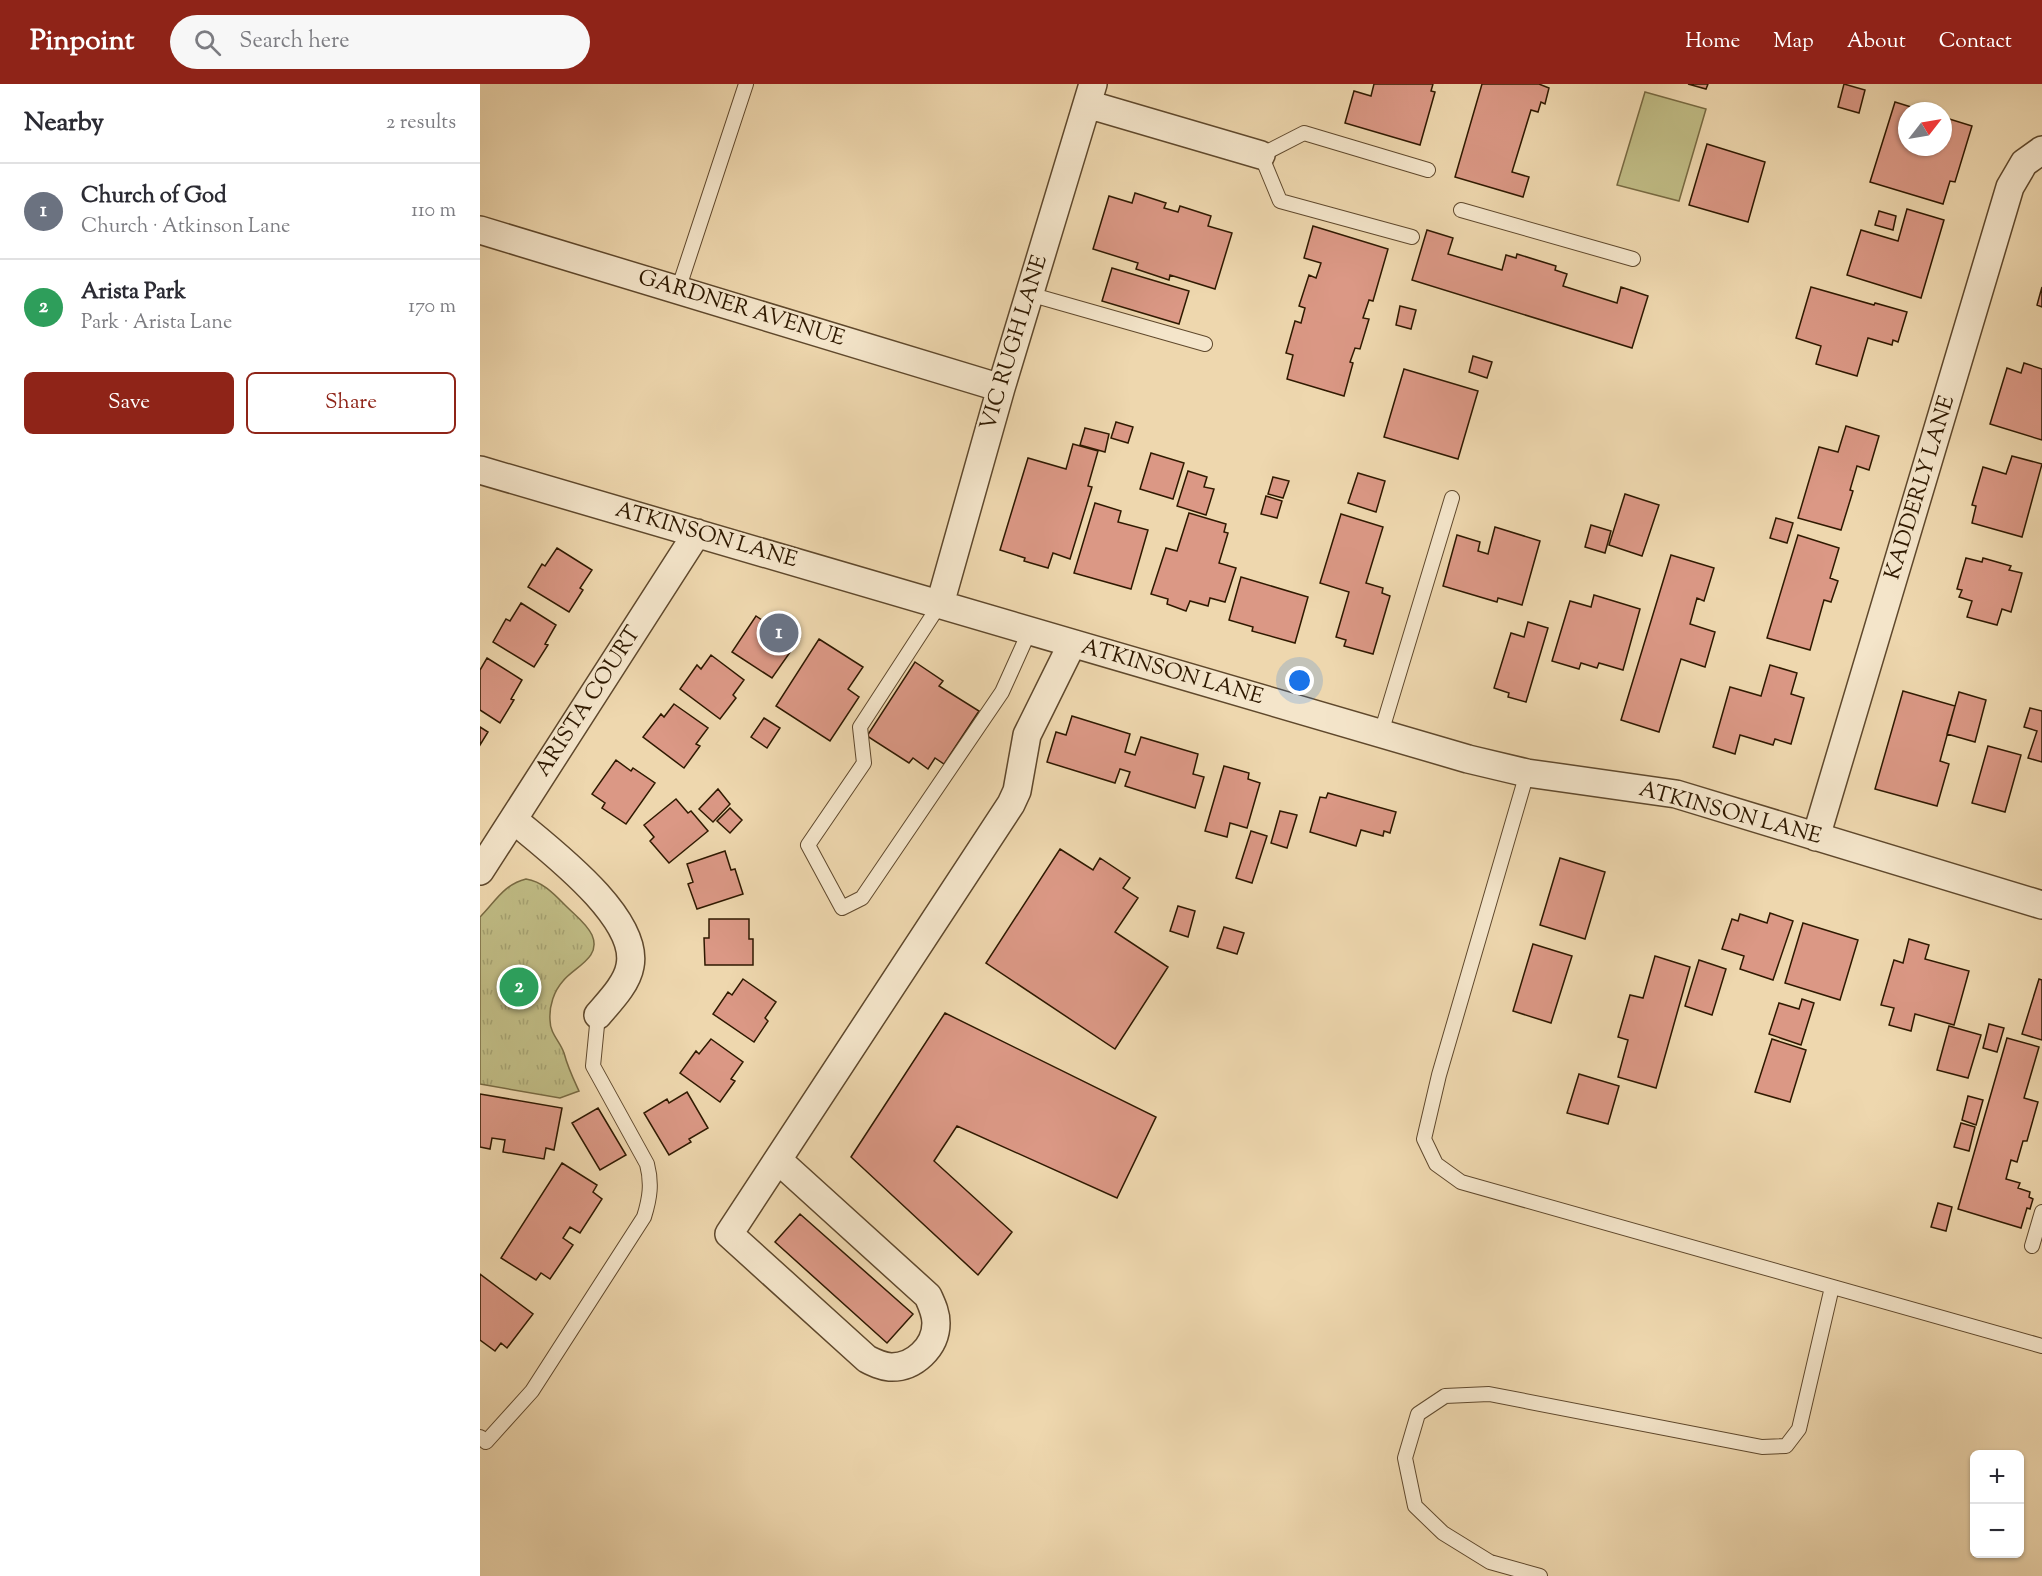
<!DOCTYPE html>
<meta charset="utf-8">
<style>
body{margin:0;font-family:"Sorts Mill Goudy",serif;background:#f7f7f7;color:#2b2b33}
.controls{position:absolute;right:18px;bottom:18px;display:grid;overflow:hidden;border-radius:9px;box-shadow:0 2px 4px #0004}
.controls button{width:54px;height:54px;display:grid;place-items:center;padding:0;border:0;border-bottom:2px solid #e1e1e2;background:#fff;color:#2b2b33;font:30px sans-serif}
.compass{position:absolute;left:1418px;top:18px;width:54px;height:54px;border-radius:50%;background:#fff;box-shadow:0 2px 4px #0004;rotate:59deg}
.you{position:absolute;left:820px;top:597px;width:21px;height:21px;margin:-15px;border:4px solid #fff;border-radius:50%;background:#1a73e8;box-shadow:0 0 0 9px #1a73e833}
.badge{display:grid;place-items:center;width:39px;height:39px;border-radius:50%;background:#8f2418;color:#fff;font-size:20px;font-weight:700}
.pin{position:absolute;translate:-50% -50%;border:3px solid #fff;box-shadow:0 2px 6px #0006}
.list{margin:0;padding:0;list-style:none}
h2{display:flex;justify-content:space-between;align-items:center;height:78px;margin:0;padding:0 24px;font-size:26px}
h2 small{font-size:20px;font-weight:400;color:#7c7c81}
.list li{display:grid;grid-template-columns:39px 1fr auto;gap:18px;align-items:center;box-sizing:border-box;height:96px;padding:0 24px;border-top:2px solid #e1e1e2}
.list b{display:block;font-size:22px;white-space:nowrap}
.list p{margin:0;font-size:20px;white-space:nowrap;color:#7c7c81}
.list em{font-size:20px;font-style:normal;color:#7c7c81}
.actions{display:flex;gap:12px;padding:18px 24px}
.actions a{flex:1;padding:14px 0;border:2px solid #8f2418;border-radius:9px;text-align:center;font-size:21px;color:#8f2418}
.actions .main{background:#8f2418;color:#fff}
.icon{flex:none;width:33px;height:33px;fill:none;stroke:currentColor;stroke-width:2;stroke-linecap:round;stroke-linejoin:round}
.map{position:relative;flex:none;width:1562px;height:1492px;overflow:hidden}
header{display:flex;align-items:center;gap:36px;box-sizing:border-box;height:84px;padding:0 30px;background:#8f2418;color:#fff}
header strong{font-size:28px}
nav{display:flex;gap:33px;margin-inline-start:auto;font-size:21px}
.search{width:420px;height:54px;background:#f7f7f7;display:flex;align-items:center;gap:15px;box-sizing:border-box;padding:0 21px;border-radius:33px;color:#7c7c81;font-size:22px}
main{display:flex}
aside{flex:1;background:#fff}
.map>svg:first-child{display:block}
.grass{fill:url(#grass-tufts);stroke:#786a42;stroke-width:1.5}
.pitch{fill:#c0bc85;stroke:#786a42;stroke-width:1.5}
.building{fill:#db9885;stroke:#2f1900;stroke-width:1.5}
.lines{fill:none;stroke-linecap:round;stroke-linejoin:round}
.lane-casing{stroke:#5f482c;stroke-width:16}
.street-casing{stroke:#5f482c;stroke-width:30}
.lane{stroke:#f4e5ca;stroke-width:14}
.street{stroke:#f4e5ca;stroke-width:27}
.labels{text-anchor:middle;dominant-baseline:central;stroke-width:4.5;stroke-linejoin:round;paint-order:stroke}
.street-label{font-size:22px;fill:#2f1900;stroke:#f4e5ca}
</style>
<header>
<strong>Pinpoint</strong>
<div class="search"><svg class="icon" aria-label="search" viewBox="0 0 24 24"><circle cx="10" cy="10" r="6"/><path d="M15 15l6 6"/></svg>Search here</div>
<nav><a>Home</a><a>Map</a><a>About</a><a>Contact</a></nav>
</header>
<main>
<aside>
<h2>Nearby<small>2 results</small></h2>
<ul class="list">
<li><span class="badge" style="background:#6b7280">1</span><div><b>Church of God</b><p>Church · Atkinson Lane</p></div><em>110 m</em></li>
<li><span class="badge" style="background:#2e9e5b">2</span><div><b>Arista Park</b><p>Park · Arista Lane</p></div><em>170 m</em></li>
</ul>
<div class="actions"><a class="main">Save</a><a>Share</a></div>
</aside>
<div class="map">
<svg width="1562" height="1492" viewBox="0 0 1562 1492">
<defs>
<pattern id="grass-tufts" width="24" height="20" patternUnits="userSpaceOnUse" patternTransform="scale(1.5)"><rect width="24" height="20" fill="#c0bc85"/><path d="M3 7l-1-3M5 7V3M7 7l1-3M15 17l-1-3M17 17v-4M19 17l1-3" fill="none" stroke="#a5a171"/></pattern>
</defs>
<rect width="100%" height="100%" fill="#eed7ae"/>
<filter id="stains"><feTurbulence type="fractalNoise" baseFrequency=".00333" numOctaves="4"/><feColorMatrix values="0 0 0 0 .2 0 0 0 0 .09 0 0 0 0 .02 0 0 0 .5 -.17"/></filter>
<radialGradient id="worn" r=".72"><stop offset=".6" stop-color="#630" stop-opacity="0"/><stop offset="1" stop-color="#630" stop-opacity=".3"/></radialGradient>
<path class="grass" d="M46 795C64 798 75 811 87 823 95 831 107 840 112 851 122 874 94 883 83 897 74 907 69 922 70 936 70 950 80 957 84 969 88 984 92 992 99 1007L80 1014 0 1000V833C16 817 23 801 46 795Z"/>
<path class="pitch" d="M1165 8 1226 25 1199 117 1137 101Z"/>
<path class="building" d="M894 0H953L951 7 955 8 940 61 865 39 874 7 891 12Z
M1002 0H1059L1069 4 1065 20 1061 18 1058 28 1051 26 1032 88 1049 93 1043 113 975 93Z
M1208 0H1228L1226 5Z
M1364 0 1385 6 1379 29 1358 23Z
M1415 18 1444 27H1427V63H1463V33L1492 42 1475 98 1470 97 1463 120 1390 98Z
M1227 60 1285 78 1268 138 1209 121Z
M655 109 686 119 684 124 698 128 700 122 731 132 728 142 752 149 735 205 690 191 689 196 656 185 658 179 613 165 629 112 652 119Z
M1427 125 1464 136 1441 214 1367 191 1381 146 1418 157Z
M1399 127 1416 132 1413 146 1395 141Z
M833 142 908 165 893 217 889 216 883 234 889 235 880 265 875 264 870 278 873 279 864 312 807 295 813 271 806 269 815 237 821 239 825 224 819 222 829 191 836 194 841 179 824 174Z
M947 146 973 154 968 170 1022 186 1026 171 1036 174 1037 170 1076 182 1075 186 1087 190 1083 202 1137 219 1141 203 1168 212 1152 264 932 196Z
M632 184 709 207 699 240 622 217Z
M1331 203 1394 221 1395 219 1427 228 1418 258 1413 256 1412 261 1388 254 1377 292 1336 280 1341 262 1316 254Z
M1562 203V223L1557 221Z
M920 222 936 226 931 245 916 241Z
M993 272 1012 278 1007 294 989 288Z
M1544 279 1562 285V356L1510 340 1527 284 1541 289Z
M924 285 998 307 978 375 904 353Z
M636 338 653 343 648 359 631 354Z
M1366 342 1399 352 1389 386 1377 382 1370 406 1373 407 1361 446 1318 434 1339 363 1358 368Z
M605 344 629 350 625 368 600 361Z
M593 360 618 367 608 402 612 403 590 475 573 469 568 484 544 477 545 474 520 466 548 374 586 385Z
M671 369 704 379 693 415 660 405Z
M1532 372 1562 380 1542 453 1492 439 1496 422 1492 421 1503 383 1526 390Z
M708 387 727 393 724 403 734 405 726 431 697 422Z
M878 389 905 397 896 428 868 419Z
M793 393 809 397 803 414 788 410Z
M1145 410 1179 421 1162 472 1129 461Z
M786 412 802 417 797 434 781 430Z
M615 419 641 427 638 438 668 446 651 505 594 489Z
M709 429 746 440 744 448 748 449 739 479 756 484 745 518 730 514 728 522 710 517 706 527 687 520 688 515 671 510 686 464 697 467Z
M861 430 903 443 886 499 903 504 902 509 910 512 893 570 864 562 866 556 856 553 869 508 840 499Z
M1296 434 1313 439 1307 459 1290 454Z
M1111 441 1131 447 1125 469 1105 463Z
M1015 443 1060 457 1042 521 1018 514 1017 518 963 502 977 451 1000 458 998 467 1008 470Z
M1318 451 1359 464 1350 494 1358 497 1351 518 1344 516 1330 566 1287 554Z
M77 464 112 486 100 504 103 506 89 528 48 503 62 480 65 482Z
M1191 471 1234 484 1224 517 1217 514 1210 540 1235 548 1225 583 1201 575 1179 648 1141 636Z
M1486 474 1502 478 1503 474 1531 482 1529 486 1542 489 1531 528 1522 525 1517 541 1487 533 1492 517 1479 513 1482 506 1477 505Z
M761 493 828 513 815 559 772 547 773 543 749 536Z
M1114 511 1160 525 1143 586 1119 579 1117 584 1101 579 1099 585 1072 577 1090 517 1111 523Z
M41 519 76 541 65 560 68 561 54 583 13 558 26 535 30 537Z
M276 532 294 544 299 537 308 542 306 545 320 554 292 594 252 568Z
M1048 538 1068 544 1046 618 1028 613 1029 609 1014 604 1031 549 1044 553Z
M339 555 383 583 368 605 379 613 350 657 296 622Z
M231 571 264 596 253 611 256 614 240 635 200 605 217 581 221 585Z
M7 574 42 596 31 615 34 616 20 639 0 626V586Z
M435 578 463 597 459 602 499 627 464 680 455 674 448 685 433 674 429 679 387 652Z
M1290 581 1317 589 1311 610 1324 614 1311 660 1295 655 1293 661 1260 651 1255 670 1233 663 1250 603 1281 612Z
M1423 607 1475 622 1460 677 1469 680 1457 722 1395 705Z
M1479 608 1506 616 1495 658 1467 650Z
M194 620 228 644 216 660 220 662 204 684 163 653 181 630 184 633Z
M1550 624 1562 627V678L1548 674 1557 647 1544 643Z
M592 632 650 650 645 668 655 671 661 653 718 670 713 690 724 693 715 724 645 702 650 688 640 685 635 699 567 678 576 648 586 651Z
M284 634 300 644 287 664 271 653Z
M0 643 8 648 0 661Z
M1508 662 1541 671 1525 728 1492 719Z
M136 676 151 687 153 684 175 699 146 740 122 724 125 719 112 710Z
M744 682 769 689 768 695 780 699 767 744 750 739 747 753 725 747Z
M238 705 250 720 233 738 219 725Z
M848 709 916 728 910 749 904 747 903 752 881 746 876 762 830 748 840 713 846 714Z
M196 715 208 729 211 727 228 747 189 779 170 757 174 753 164 741Z
M250 724 262 736 250 749 237 737Z
M800 727 817 731 807 764 791 759Z
M771 747 787 752 772 799 756 794Z
M580 765 613 786 620 774 650 794 643 804 658 814 635 848 688 883 635 965 506 879Z
M245 767 251 786 255 785 263 810 217 825 208 800 213 798 207 780Z
M1080 774 1125 788 1105 855 1060 841Z
M698 822 715 827 708 853 690 847Z
M1290 829 1313 837 1293 896 1260 885 1264 872 1242 865 1252 835 1258 837 1260 830 1287 839Z
M229 835H269V855H273V881H225L224 854H229Z
M1323 839 1378 856 1360 916 1305 899Z
M744 843 764 849 757 870 737 864Z
M1429 855 1449 861 1445 875 1489 887 1474 941 1435 930 1431 947 1409 941 1414 924 1401 921 1414 876 1423 879Z
M1053 860 1092 872 1071 939 1033 927Z
M1175 872 1210 883 1176 1004 1138 993 1148 956 1138 953 1150 911 1163 914Z
M1219 876 1246 885 1232 931 1205 922Z
M263 895 296 918 285 934 288 937 274 958 233 930 248 908 252 911Z
M1559 895 1562 896V956L1542 950Z
M1322 915 1334 919 1321 961 1289 950 1299 919 1319 925Z
M465 929 676 1033 637 1114 477 1042 454 1077 532 1148 498 1191 371 1073Z
M1509 940 1524 944 1517 968 1503 964Z
M1469 942 1501 951 1488 994 1457 986Z
M1527 954 1559 963 1544 1014 1558 1018 1547 1057H1543L1537 1078 1531 1076 1526 1095 1540 1099 1538 1104 1550 1108 1549 1113 1553 1115 1550 1125 1547 1124 1541 1144 1478 1125Z
M231 955 263 978 251 995 255 997 240 1018 200 989 216 967 219 970Z
M1292 955 1326 966 1310 1018 1275 1008Z
M1099 990 1139 1002 1128 1040 1087 1029Z
M207 1008 228 1044 209 1055 211 1058 189 1071 164 1029 187 1015 189 1019Z
M0 1010 82 1024 74 1066 66 1064 64 1075 23 1068 25 1056 12 1054 10 1065 0 1063Z
M1488 1012 1503 1016 1496 1041 1482 1036Z
M118 1024 146 1071 120 1086 92 1039Z
M1481 1039 1495 1043 1489 1067 1474 1063Z
M82 1079 117 1101 113 1108 122 1115 100 1149 90 1143 83 1154 93 1161 70 1195 61 1189 56 1196 21 1174Z
M1458 1119 1472 1123 1466 1147 1451 1143Z
M320 1130 433 1230 407 1259 295 1158Z
M0 1190 53 1230 27 1264 21 1259 15 1267 0 1256Z"/>
<g class="lines">
<g class="lane-casing">
<path id="lane" d="M981 126 1153 175
M932 153 800 117 781 71 824 49 948 86
M198 206 266 0
M549 210 725 260
M460 520 380 643 384 679 328 761 362 824 382 814 522 608 549 548
M901 649 972 414
M1047 689 959 991 944 1055 956 1080 981 1098 1562 1262
M1552 1162 1562 1128
M0 1353 6 1358 52 1307 164 1133C170 1114 172 1099 167 1080L113 982 118 931
M1060 1492 1010 1478 963 1449 935 1422 925 1374 938 1330 965 1312 1009 1310 1282 1363 1306 1362 1319 1345 1352 1203"/>
</g>
<g class="street-casing">
<path id="street" d="M607 20 781 71
M0 146 521 304
M0 386 988 675 1047 689 1196 710 1562 821
M460 520 521 304 613 0
M34 736C67 764 160 833 150 882 147 900 129 918 118 931
M1336 753 1530 103 1544 79 1562 66
M0 787 217 449
M298 1076 448 1212C452 1221 456 1229 456 1239 456 1263 434 1284 410 1283 401 1282 395 1279 387 1275L249 1150 531 720 537 707 547 651 592 560"/>
</g>
<use href="#lane" class="lane"/>
<use href="#street" class="street"/>
</g>
<g class="labels">
<g class="street-label">
<text transform="translate(261 225) rotate(17)">GARDNER AVENUE</text>
<text transform="translate(535 259) rotate(-73)">VIC RUGH LANE</text>
<text transform="translate(1441 404) rotate(-73)">KADDERLY LANE</text>
<text transform="translate(226 452) rotate(16)">ATKINSON LANE</text>
<text transform="translate(692 589) rotate(16)">ATKINSON LANE</text>
<text transform="translate(109 618) rotate(-57)">ARISTA COURT</text>
<text transform="translate(1250 730) rotate(15)">ATKINSON LANE</text>
</g>
</g>
<rect width="100%" height="100%" filter="url(#stains)"/>
<rect width="100%" height="100%" fill="url(#worn)"/>
</svg>
<div class="controls">
<button>+</button>
<button>−</button>
</div>
<svg class="compass" viewBox="-18 -18 36 36"><path d="M0-13l5 13h-10z" fill="#e53935"/><path d="M0 13l5-13h-10z" fill="#7c7c81"/></svg>
<div class="you"></div>
<div class="pin badge" style="left:299px;top:549px;background:#6b7280">1</div>
<div class="pin badge" style="left:39px;top:903px;background:#2e9e5b">2</div>
</div>
</main>
